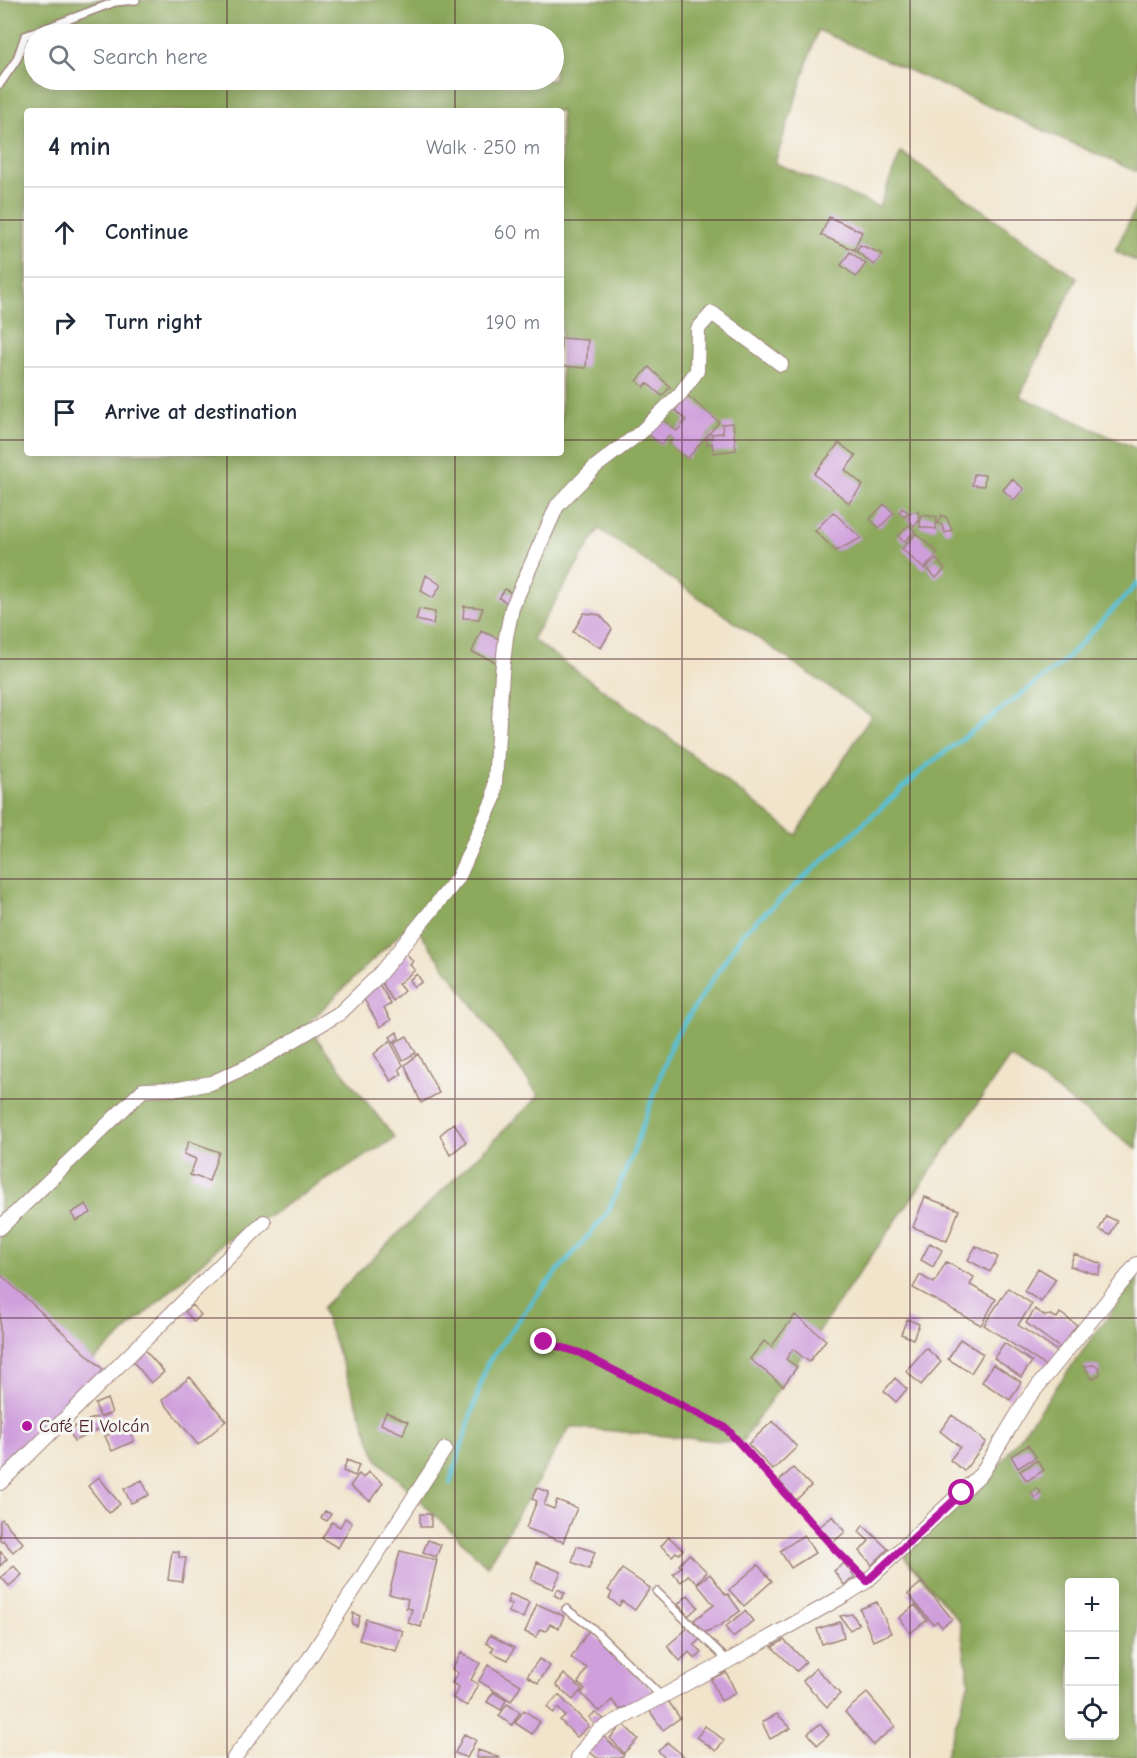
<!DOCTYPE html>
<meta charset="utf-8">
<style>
body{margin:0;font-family:"Comic Neue",sans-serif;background:#f6f6f7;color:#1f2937}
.controls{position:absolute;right:18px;bottom:18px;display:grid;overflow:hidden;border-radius:6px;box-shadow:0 3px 15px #0003}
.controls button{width:54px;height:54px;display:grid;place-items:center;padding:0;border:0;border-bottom:2px solid #e0e1e3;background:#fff;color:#1f2937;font:30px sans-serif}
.stop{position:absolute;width:18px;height:18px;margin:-14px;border:4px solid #b5179e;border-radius:50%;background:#fff}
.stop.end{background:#b5179e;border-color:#fff;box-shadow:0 2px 6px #0008}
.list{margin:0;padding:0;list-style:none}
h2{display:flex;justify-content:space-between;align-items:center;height:78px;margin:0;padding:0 24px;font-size:26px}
h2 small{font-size:20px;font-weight:400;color:#747a83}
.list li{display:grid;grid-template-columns:39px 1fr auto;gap:18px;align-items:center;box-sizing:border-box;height:90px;padding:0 24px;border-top:2px solid #e0e1e3}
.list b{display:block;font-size:22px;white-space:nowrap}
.list em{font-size:20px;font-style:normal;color:#747a83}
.icon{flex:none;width:33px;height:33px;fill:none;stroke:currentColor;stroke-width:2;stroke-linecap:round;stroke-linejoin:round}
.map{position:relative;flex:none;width:1137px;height:1758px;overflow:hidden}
.search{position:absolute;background:#fff;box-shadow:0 3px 15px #0003;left:24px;top:24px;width:540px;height:66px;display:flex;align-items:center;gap:15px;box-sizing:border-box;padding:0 21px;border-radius:33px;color:#747a83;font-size:22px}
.panel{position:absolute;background:#fff;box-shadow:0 3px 15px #0003;left:24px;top:108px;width:540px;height:348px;border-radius:6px}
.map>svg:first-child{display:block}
.forest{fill:#8da95b;stroke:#6c6443;stroke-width:1.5;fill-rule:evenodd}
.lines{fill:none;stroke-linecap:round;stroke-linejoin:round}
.stream{stroke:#57bfd4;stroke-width:4.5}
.building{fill:#cf9fdc}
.lane-casing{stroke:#9e827b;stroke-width:10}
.street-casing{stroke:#9e827b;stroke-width:16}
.path{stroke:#9e827b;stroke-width:2;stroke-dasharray:4.5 4.5;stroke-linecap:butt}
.lane{stroke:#fff;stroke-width:7}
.street{stroke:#fff;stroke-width:14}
.route{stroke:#b5179e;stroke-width:8}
.grid{fill:none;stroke:#4a1f2b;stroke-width:1.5;stroke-opacity:0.55}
.poi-dot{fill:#b5179e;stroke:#f6f6f2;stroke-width:2}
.labels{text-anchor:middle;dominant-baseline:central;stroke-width:6;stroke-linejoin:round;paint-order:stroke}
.poi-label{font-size:18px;fill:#4a1f2b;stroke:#f6f6f2;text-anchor:start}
</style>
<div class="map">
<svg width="1137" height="1758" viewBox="0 0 1137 1758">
<rect width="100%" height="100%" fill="#f6f6f2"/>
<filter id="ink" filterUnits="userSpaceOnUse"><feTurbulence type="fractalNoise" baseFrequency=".0167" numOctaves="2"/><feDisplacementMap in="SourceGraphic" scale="12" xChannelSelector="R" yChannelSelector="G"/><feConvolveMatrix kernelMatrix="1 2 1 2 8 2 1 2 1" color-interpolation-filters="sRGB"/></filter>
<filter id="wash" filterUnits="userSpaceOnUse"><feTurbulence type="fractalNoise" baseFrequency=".008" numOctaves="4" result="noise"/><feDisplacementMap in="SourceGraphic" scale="24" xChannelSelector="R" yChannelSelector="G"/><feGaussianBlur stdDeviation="1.35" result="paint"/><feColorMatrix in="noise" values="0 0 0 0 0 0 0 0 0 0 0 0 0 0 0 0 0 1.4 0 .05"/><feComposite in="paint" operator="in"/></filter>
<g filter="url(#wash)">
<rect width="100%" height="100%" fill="#f1e4cb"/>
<path class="forest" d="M0 0H1137V172L818 30 775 163 879 207 901 152 1077 278 1020 396 1137 449V1149L1010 1057 741 1443 570 1427 487 1566 377 1459 322 1308 539 1096 412 922 306 1025 395 1138 223 1243 40 1409 0 1417ZM34 34H554V80H34ZM27 111H561V453H27ZM599 529 871 716 796 835 669 737 532 639Z
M1137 205V262L1115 251Z
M1137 1277V1758H945L969 1682 960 1622 904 1557 997 1468ZM1070 1582H1114V1736H1070Z"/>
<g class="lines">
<path class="stream" d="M450 1483 487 1364 537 1295 607 1214 633 1153 673 1040 743 933 928 765 1062 663 1137 584"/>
</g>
<g id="blocks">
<path class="building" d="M829 217 862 232 854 250 821 235Z
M860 245 883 254 874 265 856 251Z
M850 252 866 264 856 277 841 265Z
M561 338 588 340 586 368 561 366Z
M649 367 670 387 662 396 647 383 644 387 637 381Z
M687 395 719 422 687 459 669 443 673 439 669 435 661 445 647 433 660 417 677 431 686 420 675 410Z
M733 423 736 450 713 453 712 443 707 444 706 438H712L711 434 723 433 722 424Z
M839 443 856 456 845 470 863 485 849 503 814 474Z
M974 474 985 475 984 486 972 485Z
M1012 479 1024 489 1014 500 1003 490Z
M884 504 894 513 879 528 870 519Z
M902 508 908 512 905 517 899 513Z
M918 511 919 521 914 526 908 520 909 513Z
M833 512 861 538 836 551 815 531Z
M921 515 937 517 936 529 920 527Z
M942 515 947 518 952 530 945 533 942 525 938 523Z
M909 525 915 531 904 542 898 536Z
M916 533 938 553 924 569 902 549Z
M936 559 945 569 936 578 927 568Z
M426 575 441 585 433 598 421 591Z
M505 589 516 596 512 606 499 598Z
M464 606 483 608 479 619 463 618Z
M419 609 435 612 433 624 416 620Z
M584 613 600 615 612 629 601 648 573 632Z
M481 631 504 641 502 665 472 652Z
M405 952 413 961 410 965 415 970 398 984 404 991 393 1001 380 980Z
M417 974 422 982 414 987 409 980Z
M379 984 391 1004 384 1008 391 1020 380 1027 361 994Z
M397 1032 399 1038 393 1042 390 1037Z
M407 1036 416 1053 403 1060 394 1043Z
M390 1041 403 1065 399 1069 402 1074 391 1081 374 1054Z
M418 1054 439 1093 421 1103 405 1065Z
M454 1123 466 1142 450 1155 440 1135Z
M189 1141 219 1152 209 1181 190 1175 196 1159 184 1154Z
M925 1197 959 1210 947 1241 913 1227Z
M86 1204 91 1213 76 1221 71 1213Z
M1106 1216 1117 1221 1110 1235 1099 1230Z
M930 1243 942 1250 933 1267 921 1260Z
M976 1246 998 1257 990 1272 968 1260Z
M1074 1254 1102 1264 1098 1275 1070 1266Z
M946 1262 974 1277 970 1285 996 1299 981 1325 913 1288 920 1275 934 1283Z
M1038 1268 1056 1279 1041 1302 1024 1291Z
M0 1274 107 1373 0 1479Z
M1008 1288 1032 1304 1018 1325 1057 1351 1047 1367 984 1325Z
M192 1305 201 1315 194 1322 185 1311Z
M1035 1309 1045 1316 1051 1315 1057 1318 1060 1313 1077 1325 1060 1348 1026 1323Z
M795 1315 826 1340 809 1362 793 1349 786 1359 797 1367 783 1386 750 1359 764 1341 771 1347Z
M907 1319 919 1324 913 1339 901 1334Z
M960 1339 983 1354 971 1373 948 1359Z
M1004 1343 1032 1362 1021 1377 994 1358Z
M143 1348 164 1372 151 1383 130 1358Z
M926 1348 941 1362 921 1385 906 1371Z
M993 1364 1021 1382 1010 1400 982 1382Z
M1094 1365 1099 1367 1100 1374 1092 1379 1084 1366Z
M190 1377 226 1421 198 1445 162 1400Z
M895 1378 907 1389 896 1402 884 1391Z
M107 1399 112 1413 100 1417 95 1404Z
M386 1412 408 1422 403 1434 381 1424Z
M952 1415 986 1442 964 1471 950 1460 960 1447 940 1431Z
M96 1417 102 1428 74 1441 69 1429Z
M773 1421 797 1447 773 1470 748 1444Z
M128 1426 134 1441 112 1451 105 1436Z
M1028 1445 1036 1457 1018 1468 1011 1456Z
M347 1460 359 1465 355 1476 343 1471Z
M1037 1460 1044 1470 1027 1481 1020 1471Z
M793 1468 811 1486 796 1500 779 1481Z
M368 1472 383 1483 370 1501 350 1486 359 1474 363 1478Z
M99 1477 120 1504 109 1513 88 1486Z
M142 1480 149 1495 131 1503 124 1489Z
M537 1488 549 1492 544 1505 554 1509 557 1500 577 1508 563 1542 526 1528 537 1501 532 1499Z
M1037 1488 1041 1492 1035 1498 1031 1493Z
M325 1511 331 1514 327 1521 321 1518Z
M420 1514H431V1527H420Z
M833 1516 845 1532 832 1543 819 1527Z
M345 1518 352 1523 338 1548 322 1538 332 1522 340 1527Z
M2 1519 23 1543 13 1552 3 1540 1 1542 0 1541V1521Z
M863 1525 888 1549 872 1565 860 1551 869 1541 859 1532Z
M804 1535 815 1553 791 1568 780 1551Z
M669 1537 683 1550 679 1554 676 1552 672 1556 661 1546Z
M428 1540 441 1545 436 1557 423 1552Z
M577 1546 595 1552 589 1569 572 1562Z
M0 1551 7 1559 0 1566Z
M172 1551 179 1552V1557L186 1558 182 1582 168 1580Z
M400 1551 437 1560 421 1627 408 1623 412 1609 406 1608 408 1599 389 1594Z
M689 1554 707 1572 697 1583 688 1575 681 1582 673 1574 681 1567 679 1565Z
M537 1562 561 1572 553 1589 531 1580Z
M844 1563 855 1577 844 1585 834 1571Z
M758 1565 772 1581 744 1606 729 1590Z
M14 1566 22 1575 9 1586 1 1577Z
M622 1569 650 1588 635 1610 622 1601 619 1606 609 1598 612 1593 608 1590Z
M710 1574 726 1595 728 1594 740 1611 721 1625 704 1633 694 1620 714 1605 697 1584Z
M922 1582 952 1619 942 1627 937 1621 933 1624 908 1594Z
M558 1589 565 1593 561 1599 554 1595Z
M510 1594 529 1602 523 1618 508 1612 512 1604 507 1603Z
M688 1595 698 1607 688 1616 678 1604Z
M877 1602 891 1633 873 1641 860 1609Z
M537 1604 564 1616 559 1628 550 1624 546 1631 540 1629 536 1637 525 1632Z
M915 1605 927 1620 910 1633 899 1618Z
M745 1611 753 1621 733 1637 725 1627Z
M353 1613 360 1616 357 1626 352 1624Z
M852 1614 859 1624 850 1630 840 1616Z
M366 1619 403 1631 396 1651 359 1640Z
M840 1622 844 1637 822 1644 817 1629Z
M689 1627 700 1639 694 1645 702 1653 695 1659 689 1652 680 1661 667 1646Z
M589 1630 657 1695 628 1710 625 1707 620 1710 612 1700 599 1712 581 1693 585 1689 578 1683 587 1668 571 1658Z
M490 1635 514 1648 508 1660 491 1652 494 1647 486 1643Z
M784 1640 806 1662 797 1671 772 1647Z
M461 1653 480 1663 471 1680 478 1684 467 1706 453 1698 459 1687 452 1683 458 1673 452 1669Z
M539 1659 550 1666 538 1683 527 1676Z
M488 1665 521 1685 511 1701 479 1681Z
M816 1668 840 1694 827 1707 803 1681Z
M726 1672 736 1693 721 1701 711 1679Z
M564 1674 582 1689 573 1700 556 1685Z
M493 1692 506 1700 501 1710 487 1702Z
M867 1693 895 1726 873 1745 845 1712Z
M559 1695 589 1726 577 1737 560 1720 565 1716 558 1708 553 1713 547 1707Z
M666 1698 680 1718 663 1730 649 1710Z
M507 1704 520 1712 512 1725 499 1716Z
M524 1710 540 1722 532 1734 515 1723Z
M595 1713 604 1719 595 1725 589 1717Z
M777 1714 791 1728 770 1739 762 1722Z
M623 1724 638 1739 624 1753 610 1738Z
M820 1724 829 1735 817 1745 808 1733Z
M705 1726 724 1740 716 1751 697 1737Z
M464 1734 476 1740 467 1758 455 1753Z
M603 1736 624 1755 621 1758H597L590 1752Z
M668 1743 686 1758H665L658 1751Z
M478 1750 501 1758H476Z"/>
</g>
</g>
<g filter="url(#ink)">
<use href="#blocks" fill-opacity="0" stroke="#9e827b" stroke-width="1.5"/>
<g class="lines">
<g class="lane-casing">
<path id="lane" d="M0 84 17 59 25 36 115 2 136 0
M657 1592 728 1661
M566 1609 591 1627 662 1697"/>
</g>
<g class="street-casing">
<path id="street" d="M0 1228 143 1090 179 1089 211 1083 255 1063 340 1013 377 977 458 878 494 798 502 673 506 637 512 608 557 506 595 467 641 432 680 394 697 371 698 329 712 313 781 364
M0 1483 264 1222
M234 1758 309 1659 445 1449
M578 1758 588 1743 598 1731 728 1661 845 1595 867 1581 982 1473 1025 1402 1137 1264"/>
</g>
<path class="path" d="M544 1342 580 1353 727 1428 836 1550 857 1570"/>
<use href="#lane" class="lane"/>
<use href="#street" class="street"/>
</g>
</g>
<g class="lines" filter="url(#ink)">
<path class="route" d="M544 1342 580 1353 726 1428 836 1550 867 1581 962 1493"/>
</g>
<path class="grid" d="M227 0V34M455 0V34M682 0V1758M910 0V1758M227 80V111M455 80V111M0 220H27M561 220H1137M0 440H27M561 440H1137M227 453V1758M455 453V1758M0 659H1137M0 879H1137M0 1099H1137M0 1318H1137M0 1538H1137"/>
<circle class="poi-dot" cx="27" cy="1426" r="6"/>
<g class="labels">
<g class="poi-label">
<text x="39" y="1426">Café El Volcán</text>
</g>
</g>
</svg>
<div class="controls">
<button>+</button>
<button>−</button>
<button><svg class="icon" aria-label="locate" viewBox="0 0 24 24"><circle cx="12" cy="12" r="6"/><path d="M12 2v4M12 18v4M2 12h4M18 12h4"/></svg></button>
</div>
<div class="stop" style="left:962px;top:1493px"></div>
<div class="stop end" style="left:544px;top:1342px"></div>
<div class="search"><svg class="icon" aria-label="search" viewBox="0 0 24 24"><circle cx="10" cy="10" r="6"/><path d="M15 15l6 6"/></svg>Search here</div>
<section class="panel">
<h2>4 min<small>Walk · 250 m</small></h2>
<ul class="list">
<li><svg class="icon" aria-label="ahead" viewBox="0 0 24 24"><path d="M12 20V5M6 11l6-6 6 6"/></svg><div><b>Continue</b></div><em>60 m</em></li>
<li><svg class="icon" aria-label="right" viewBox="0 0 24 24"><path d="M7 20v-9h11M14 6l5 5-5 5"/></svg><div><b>Turn right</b></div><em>190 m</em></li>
<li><svg class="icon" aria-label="arrive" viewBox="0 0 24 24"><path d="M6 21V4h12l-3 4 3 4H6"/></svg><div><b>Arrive at destination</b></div></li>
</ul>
</section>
</div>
